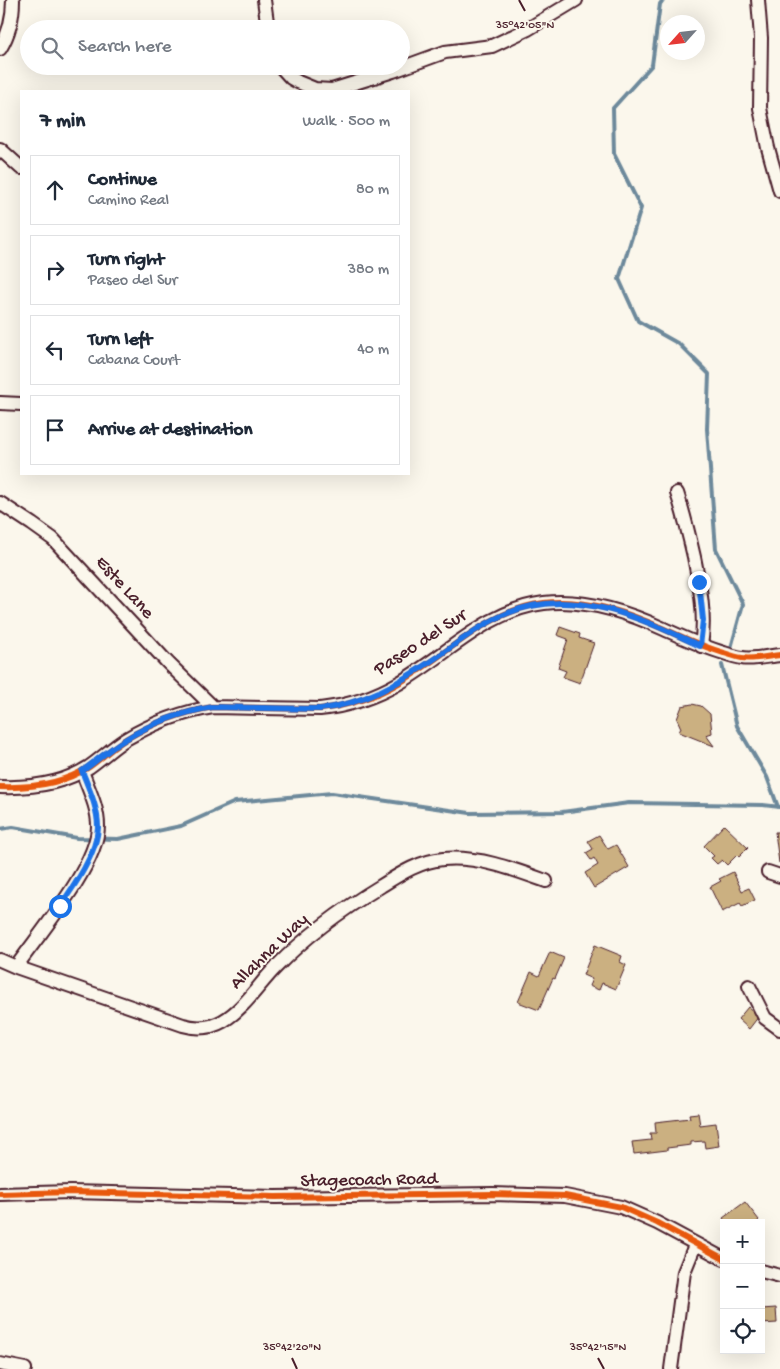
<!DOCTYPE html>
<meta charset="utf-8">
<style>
body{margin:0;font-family:"Gochi Hand",sans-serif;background:#f2f2f3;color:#1f2937}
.controls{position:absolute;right:15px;bottom:15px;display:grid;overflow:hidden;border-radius:0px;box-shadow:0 5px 20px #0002}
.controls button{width:45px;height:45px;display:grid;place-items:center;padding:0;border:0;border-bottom:1px solid #e0e1e3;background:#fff;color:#1f2937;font:25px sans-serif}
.compass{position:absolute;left:660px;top:15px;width:45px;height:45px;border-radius:50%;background:#fff;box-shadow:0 5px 20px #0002;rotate:243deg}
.stop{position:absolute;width:15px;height:15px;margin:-11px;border:4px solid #1a73e8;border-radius:50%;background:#fff}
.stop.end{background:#1a73e8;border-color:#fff;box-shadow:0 1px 5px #0008}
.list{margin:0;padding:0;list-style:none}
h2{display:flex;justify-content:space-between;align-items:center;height:65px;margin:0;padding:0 20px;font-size:21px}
h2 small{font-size:16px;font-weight:400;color:#747a83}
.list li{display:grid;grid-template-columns:32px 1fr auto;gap:15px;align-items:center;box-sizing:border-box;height:70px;margin:0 10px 10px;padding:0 10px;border:1px solid #e0e1e3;border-radius:0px}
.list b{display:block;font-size:19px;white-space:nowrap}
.list p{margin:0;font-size:16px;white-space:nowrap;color:#747a83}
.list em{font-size:16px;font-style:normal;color:#747a83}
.icon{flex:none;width:28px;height:28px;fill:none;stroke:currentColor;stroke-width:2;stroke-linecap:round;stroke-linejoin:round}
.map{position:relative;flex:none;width:780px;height:1369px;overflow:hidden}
.search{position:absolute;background:#fff;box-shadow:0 5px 20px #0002;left:20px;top:20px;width:390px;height:55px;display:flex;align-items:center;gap:12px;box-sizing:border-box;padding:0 18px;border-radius:28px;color:#747a83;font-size:19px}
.panel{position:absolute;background:#fff;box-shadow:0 5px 20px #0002;left:20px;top:90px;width:390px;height:385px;border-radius:0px}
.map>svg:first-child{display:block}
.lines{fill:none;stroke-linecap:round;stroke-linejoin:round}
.stream{stroke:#6d899b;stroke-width:4}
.building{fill:#cbb081;stroke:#4a1f2b}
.minor-casing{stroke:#4a1f2b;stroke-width:16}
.minor{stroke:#fbf7ec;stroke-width:12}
.cycleway-casing{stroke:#fbf7ec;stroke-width:9}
.cycleway{stroke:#e8590c;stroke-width:6}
.route{stroke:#1a73e8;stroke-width:6}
.ticks{fill:none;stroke:#4a1f2b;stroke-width:2}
.labels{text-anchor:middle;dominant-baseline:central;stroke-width:4;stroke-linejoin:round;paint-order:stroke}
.street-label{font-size:19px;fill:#4a1f2b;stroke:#fbf7ec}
.ticks-label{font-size:12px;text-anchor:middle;fill:#4a1f2b;stroke:#fbf7ec;stroke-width:4;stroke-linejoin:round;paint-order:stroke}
</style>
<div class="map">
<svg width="780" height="1369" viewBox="0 0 780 1369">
<rect width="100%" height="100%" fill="#fbf7ec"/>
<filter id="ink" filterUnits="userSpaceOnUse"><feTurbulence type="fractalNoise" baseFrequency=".02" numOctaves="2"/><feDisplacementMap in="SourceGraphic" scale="10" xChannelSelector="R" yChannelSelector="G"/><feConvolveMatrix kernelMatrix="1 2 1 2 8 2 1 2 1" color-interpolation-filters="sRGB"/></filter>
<g filter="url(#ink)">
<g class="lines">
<path class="stream" d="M663 0 660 4 652 65 613 108 614 154 641 208 619 279 638 321 679 344 709 374 707 429 716 549 743 604 731 648
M722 665 737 726 767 777 778 807
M0 829 13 827 77 838 118 839 181 826 235 802 332 793 470 813 562 812 629 803 763 805 780 807"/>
</g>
<path class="building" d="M560 627 580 634 579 638 594 643 580 683 563 677 566 671 558 668 568 639 557 635Z
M692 704 701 706 710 714 712 733 706 735 714 746 679 732 681 728 677 719 682 706Z
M724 825 748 848 739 857 737 855 727 865 722 860 717 864 711 858 714 856 704 846Z
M775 832H780V862L779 863Z
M599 835 608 849 616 845 629 867 594 888 585 873 598 865 594 858 591 860 586 853 593 849 588 841Z
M733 872 742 891 749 888 755 900 742 906 740 903 722 912 710 887 721 881 719 879Z
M595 945 622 956 620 962 626 965 616 989 602 983 599 990 589 986 592 979 583 975Z
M550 952 564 958 555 979 553 978 539 1010 518 1002 531 972 539 976Z
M748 1007 759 1016 749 1029 738 1019Z
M698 1113 700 1125 716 1123 719 1146 705 1148 704 1141 691 1142V1145L667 1148V1150L634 1154 632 1142 651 1140 650 1133H656L655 1122 690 1118 689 1114Z
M745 1202 759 1220 756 1223H726L723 1218Z
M776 1308 777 1323 761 1324V1309Z"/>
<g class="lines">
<g class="minor-casing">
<path id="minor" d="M264 0 268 29
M758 0 761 38 760 108 768 148 780 191
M0 49C9 34 13 18 13 0
M280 66 291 78 298 82 315 89 332 90 393 71 445 52 492 46 528 29 576 0
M0 149 21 168
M0 403 21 404
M677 493C684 514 689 535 694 557 700 587 706 616 701 646
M0 503 32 524 53 539 168 663 213 707
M0 787C30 788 63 784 89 767 102 758 113 747 126 739 153 723 183 712 213 707L320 709C348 706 375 697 399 683 446 656 487 610 544 603 585 598 627 612 664 629 684 638 703 647 724 653 730 655 736 657 742 658 753 660 769 656 780 655
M768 872 780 876
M0 960 16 967 183 1025C197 1029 211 1028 223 1021 245 1008 259 984 276 967 307 935 343 909 381 886 400 874 420 861 443 859 479 856 513 869 546 881
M16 967C39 934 98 865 98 826 98 807 88 788 82 771
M749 986 765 1018 780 1029
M0 1194 71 1192 275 1197 493 1194 565 1196 621 1207 657 1223 724 1259
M761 1271 780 1276
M0 1364 25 1369
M671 1369 684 1272 695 1245"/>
</g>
<use href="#minor" class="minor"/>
<g class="cycleway-casing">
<path id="cycleway" d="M0 787C30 788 63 784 89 767 102 758 113 747 126 739 153 723 183 712 213 707L320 709C348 706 375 697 399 683 446 656 487 610 544 603 585 598 627 612 664 629 684 638 703 647 724 653 730 655 736 657 742 658 753 660 769 656 780 655
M0 1194 71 1192 275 1197 493 1194 565 1196 621 1207 657 1223 724 1259"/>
</g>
<use href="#cycleway" class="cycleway"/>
</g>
</g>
<g class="lines" filter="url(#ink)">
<path class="route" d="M60 906C75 885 97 853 98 827 98 808 89 789 82 771 97 761 110 748 126 739 152 723 183 712 213 707L320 709C364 704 398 684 434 659 458 643 481 624 508 613 574 586 641 618 700 646L703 620 699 582"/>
</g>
<path class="ticks" d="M519 0 525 11M292 1358 297 1369M598 1358 604 1369"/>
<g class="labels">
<g class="street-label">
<text transform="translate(124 588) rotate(48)">Este Lane</text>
<text transform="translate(421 643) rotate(-33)">Paseo del Sur</text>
<text transform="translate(270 952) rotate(-44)">Allahna Way</text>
<text transform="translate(369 1181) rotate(-1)">Stagecoach Road</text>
</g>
</g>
<g class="ticks-label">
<text x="525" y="28">35°42'05"N</text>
<text x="292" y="1350">35°42'20"N</text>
<text x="598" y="1350">35°42'15"N</text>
</g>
</svg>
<div class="controls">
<button>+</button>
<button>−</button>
<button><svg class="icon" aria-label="locate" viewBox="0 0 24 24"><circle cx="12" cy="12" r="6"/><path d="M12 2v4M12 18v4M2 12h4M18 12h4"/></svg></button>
</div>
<svg class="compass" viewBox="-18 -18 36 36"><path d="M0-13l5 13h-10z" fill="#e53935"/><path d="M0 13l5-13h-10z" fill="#747a83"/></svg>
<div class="stop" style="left:60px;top:906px"></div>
<div class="stop end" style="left:699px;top:582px"></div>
<div class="search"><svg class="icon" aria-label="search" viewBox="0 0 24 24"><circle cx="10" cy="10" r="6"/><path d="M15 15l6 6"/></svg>Search here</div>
<section class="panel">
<h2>7 min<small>Walk · 500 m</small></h2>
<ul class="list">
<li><svg class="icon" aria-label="ahead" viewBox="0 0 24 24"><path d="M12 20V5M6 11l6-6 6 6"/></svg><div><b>Continue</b><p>Camino Real</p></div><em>80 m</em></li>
<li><svg class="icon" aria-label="right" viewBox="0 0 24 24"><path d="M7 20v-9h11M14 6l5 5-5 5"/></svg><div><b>Turn right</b><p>Paseo del Sur</p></div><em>380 m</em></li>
<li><svg class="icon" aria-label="left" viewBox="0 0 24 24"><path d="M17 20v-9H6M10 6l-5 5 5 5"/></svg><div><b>Turn left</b><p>Cabana Court</p></div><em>40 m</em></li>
<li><svg class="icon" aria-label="arrive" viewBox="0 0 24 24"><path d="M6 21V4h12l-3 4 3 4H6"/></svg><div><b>Arrive at destination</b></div></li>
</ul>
</section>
</div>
